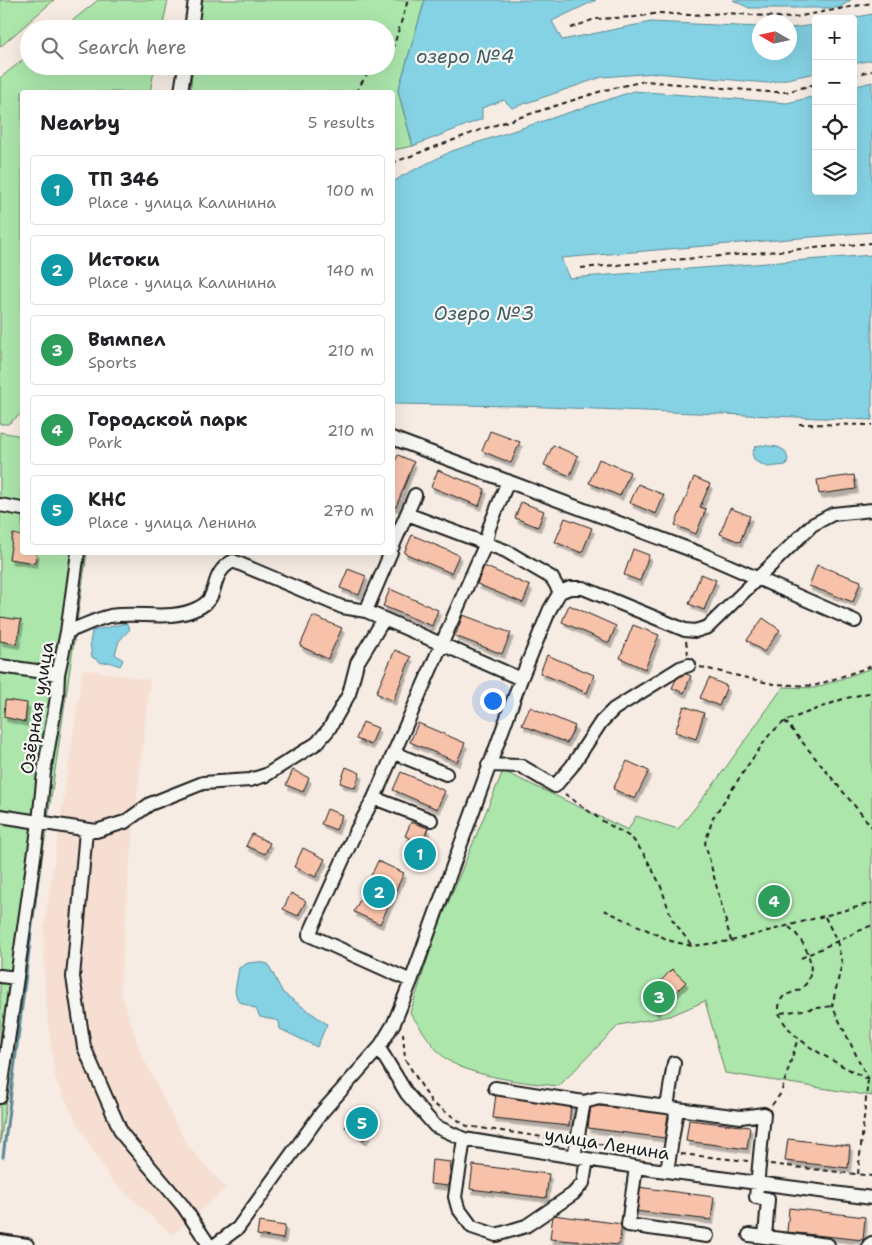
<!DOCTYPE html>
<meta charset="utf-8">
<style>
body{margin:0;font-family:"Shantell Sans",sans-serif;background:#f6f6f6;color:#202124}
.controls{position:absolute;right:15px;top:15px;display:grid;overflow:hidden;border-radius:5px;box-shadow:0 5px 20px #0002}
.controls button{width:45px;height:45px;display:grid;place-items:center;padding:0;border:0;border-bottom:1px solid #e0e0e0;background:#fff;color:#202124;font:25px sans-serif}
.compass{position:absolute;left:752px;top:15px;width:45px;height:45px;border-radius:50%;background:#fff;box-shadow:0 5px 20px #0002;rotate:279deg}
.you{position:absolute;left:492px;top:700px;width:18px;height:18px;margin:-12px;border:4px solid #fff;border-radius:50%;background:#1a73e8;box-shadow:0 0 0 8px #1a73e833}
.badge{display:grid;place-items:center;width:32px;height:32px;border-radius:50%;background:#c8321e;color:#fff;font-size:16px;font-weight:700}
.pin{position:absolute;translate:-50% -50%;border:2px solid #fff;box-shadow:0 1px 5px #0006}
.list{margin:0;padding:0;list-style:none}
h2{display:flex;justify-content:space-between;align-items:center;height:65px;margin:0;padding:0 20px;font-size:21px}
h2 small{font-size:16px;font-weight:400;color:#757577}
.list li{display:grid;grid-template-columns:32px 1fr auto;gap:15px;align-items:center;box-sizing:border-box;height:70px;margin:0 10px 10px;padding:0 10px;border:1px solid #e0e0e0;border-radius:5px}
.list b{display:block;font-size:19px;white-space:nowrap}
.list p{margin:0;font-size:16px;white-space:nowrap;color:#757577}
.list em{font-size:16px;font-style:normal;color:#757577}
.icon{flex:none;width:28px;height:28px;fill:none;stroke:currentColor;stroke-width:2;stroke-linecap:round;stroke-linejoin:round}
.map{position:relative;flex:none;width:872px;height:1245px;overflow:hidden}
.search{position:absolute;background:#fff;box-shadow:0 5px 20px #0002;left:20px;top:20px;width:375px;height:55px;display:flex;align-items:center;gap:12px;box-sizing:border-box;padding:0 18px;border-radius:28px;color:#757577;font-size:19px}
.panel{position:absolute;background:#fff;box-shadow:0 5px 20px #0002;left:20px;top:90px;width:375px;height:465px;border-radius:5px}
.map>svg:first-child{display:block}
.built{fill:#f6dfd2}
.green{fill:#ace6ab;stroke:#648164}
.water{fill:#85d2e4;stroke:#5b8994}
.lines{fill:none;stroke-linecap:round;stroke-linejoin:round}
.stream{stroke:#5b8994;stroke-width:3}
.building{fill:#f7c2a9;stroke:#1c1c1c;filter:url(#shadow)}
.minor-casing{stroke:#1c1c1c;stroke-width:16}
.path{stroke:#1c1c1c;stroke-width:2;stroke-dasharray:5 4;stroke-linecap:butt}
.minor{stroke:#f6f6f2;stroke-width:12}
.labels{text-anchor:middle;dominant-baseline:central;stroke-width:4.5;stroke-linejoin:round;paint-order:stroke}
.street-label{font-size:18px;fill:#1c1c1c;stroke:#f6f6f2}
.water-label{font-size:19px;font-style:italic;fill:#415c62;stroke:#f6f6f2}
</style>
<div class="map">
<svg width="872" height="1245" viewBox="0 0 872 1245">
<defs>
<filter id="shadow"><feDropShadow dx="2.5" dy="4.5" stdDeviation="0" flood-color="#0004"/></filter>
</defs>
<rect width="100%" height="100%" fill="#f6ece3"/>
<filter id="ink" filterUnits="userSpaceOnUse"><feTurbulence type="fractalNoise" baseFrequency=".02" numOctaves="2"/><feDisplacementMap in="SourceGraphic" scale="10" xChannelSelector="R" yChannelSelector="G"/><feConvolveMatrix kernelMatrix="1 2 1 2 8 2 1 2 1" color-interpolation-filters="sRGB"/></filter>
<g filter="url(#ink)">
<path class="built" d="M83 669 150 680 129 872 120 989 141 1054 187 1145 226 1189 172 1235 111 1180 77 1123 55 1078 45 998 44 927Z"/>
<path class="green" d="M0 0H54L0 47Z
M98 0H168L162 29H62Z
M202 0H425L398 91 413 146 393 150 392 92H190L193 66H386V29H198Z
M29 55V66H155L150 92H22V413L8 424H0V78Z
M0 432 22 436V552L87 553 0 1144Z
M872 668V1096L725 1073 705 1001 670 1016 619 1025 559 1086C528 1083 471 1077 446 1059 434 1050 420 1026 410 1013L438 927 503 771 628 830 636 816 678 829 714 784 783 687 815 688Z"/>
<path class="water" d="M425 0H596L552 21 562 40 651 22 759 27 760 52H790V28L816 25V73L767 83 655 73 602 77 512 108 504 100 482 108V119L413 146 398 91Z
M733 0H851L839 8H749Z
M872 14V60L853 64V19H848Z
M872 82V232L561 258 569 278 872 255V420L520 406 393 404 392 183 402 176 452 151 634 91 787 103 816 96V191H853V87Z
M760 445 778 447 785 451 788 459 786 465 768 467 755 461 752 454 755 447Z
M126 623 130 629 119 641 115 654 123 660 120 666 109 662 102 663 92 657 90 643 92 631Z
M259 962 268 964 283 993 327 1024 317 1047 280 1029 279 1021 260 1017 256 1009 238 1001 235 991 239 968 248 963Z"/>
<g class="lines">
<path class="stream" d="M3 1157 41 854"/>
</g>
<path class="building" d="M490 431 520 442 511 463 482 451Z
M553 445 578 456 570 476 544 465Z
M398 455 414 462 396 507 392 506V468Z
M599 459 630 472 620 496 589 483Z
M438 470 485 489 479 506 431 487Z
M854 475 856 489 819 494 817 480Z
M694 477 710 484 700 507 706 509 696 534 675 525Z
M638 484 664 495 656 514 630 503Z
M521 502 544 511 538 527 515 518Z
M730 508 750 516 740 542 720 534Z
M565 518 592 528 582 553 555 542Z
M13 534 22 536V552H37L35 563 9 559Z
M412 535 459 555 451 573 404 553Z
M633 549 649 555 640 581 624 575Z
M817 565 861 581 853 602 809 586Z
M484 566 530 586 523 603 477 584Z
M348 569 366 576 359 595 340 588Z
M701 574 716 580 704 610 689 604Z
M390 589 438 610 432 626 383 606Z
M569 605 616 626 609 643 562 622Z
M463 615 511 633 502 654 455 636Z
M313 616 342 628 328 659 300 646Z
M0 617 21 620 17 644 0 641Z
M763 618 780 630 764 652 747 640Z
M633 625 659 635 645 669 620 658Z
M395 650 411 657 393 701 376 693Z
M547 655 594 675 587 693 540 673Z
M680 671 691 676 684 693 672 688Z
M709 678 727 686 719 706 700 698Z
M5 700 27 703 25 722 4 717Z
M684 706 704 713 696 739 675 732Z
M530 707 575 726 567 743 522 725Z
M363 722 378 728 371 745 356 739Z
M418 723 465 743 457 762 410 742Z
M627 761 649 771 635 799 613 789Z
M346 767 360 773 355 788 340 783Z
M293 770 309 778 303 792 286 785Z
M401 772 445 791 437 809 393 790Z
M327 809 342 815 336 830 321 824Z
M411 822 428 828 422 843 405 836Z
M252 834 270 843 265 854 246 846Z
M416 847 428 852 424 862 412 856Z
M303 848 325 859 316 877 294 867Z
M378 861 404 873 380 924 354 912Z
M291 893 306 901 298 916 283 909Z
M672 969 686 982 656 1012 643 1000Z
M496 1094 571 1102 569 1126 493 1118Z
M591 1105 668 1114 665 1138 588 1128Z
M359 1106 378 1119 364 1140 345 1127Z
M689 1120 750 1127 747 1149 686 1141Z
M788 1139 850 1146 848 1168 785 1161Z
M432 1160 451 1162 448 1186 430 1184Z
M473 1165 549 1174 546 1198 470 1189Z
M638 1187 714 1197 711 1220 635 1211Z
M789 1208 865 1217 863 1240 787 1232Z
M553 1215 622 1224 619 1245 550 1239Z
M259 1222 285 1226 283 1239 257 1235Z"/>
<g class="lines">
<g class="minor-casing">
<path id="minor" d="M191 29 195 0
M181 92 185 66
M392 438 702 554 855 621
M0 505 22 509
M407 514 506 551 552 578 560 592
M392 548 415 495
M366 611 391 552
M67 632 78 552
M0 666 58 674
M394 753 446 774
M488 765 521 766 555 786 572 766 601 722 614 709 680 668 689 665
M374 798 431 820
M0 816 96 831 125 822 150 804 203 783 250 780 266 775 317 743 329 729 349 694 357 663 384 619
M86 831 73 977 84 1047 122 1134 183 1206 209 1245
M0 976 17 978
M411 981 309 935 355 833 374 798 486 543 489 528 508 481
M379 1048 407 1094 435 1126 464 1139 636 1167 872 1198
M495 1088 584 1102 574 1157
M0 1097 39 822 44 772 57 697 58 674 67 632C81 627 96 619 110 616 140 611 170 622 198 608 222 597 207 575 233 561L342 607 366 611 521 679
M584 1102 599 1098 667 1107
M677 1109 741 1117 764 1114 756 1197 768 1199 765 1237 749 1235
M464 1139 455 1197 458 1208 472 1227 496 1235 526 1226 573 1194 583 1183 587 1159
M636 1167 628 1225 707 1236
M667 1171 677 1109 667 1107 674 1063
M765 1237 828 1245
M0 1241 27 1245
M215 1245 238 1228 322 1112 379 1048 394 1023 411 981 521 679 550 609 560 592 570 588H583L685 630 695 631 708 627 812 525 833 514 872 510
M869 1245 872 1243"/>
</g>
<path class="path" d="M571 28 595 19 635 17 659 13 689 15 727 13 790 18 872 3
M386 56 394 45 408 0
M853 75 872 71
M356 92 367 74 376 66
M392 163 483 129 605 90 645 81 768 92H786L816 84
M581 268 872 243
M799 424 872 425
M686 641 688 654
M700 667 773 684 814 686 872 666
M785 721 872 827
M565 794 601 820 632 838 644 854 660 884 672 919 692 946
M604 910 671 941 692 946 731 941 872 903
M825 917 837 941 842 963 832 1006 868 1079
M789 927C804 939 821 970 803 987 797 993 789 992 783 997 779 1001 778 1010 780 1015 793 1045 842 1064 868 1080
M731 941 705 843 713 818 748 765 770 734 785 721 843 699 872 692
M801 958 872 925
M781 1013 832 1006
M403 1033 405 1059 432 1103 467 1126 564 1140
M772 1105 781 1093 798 1038
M589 1143 659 1151
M681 1154 748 1161
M770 1164 872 1176
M858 1174 868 1080 872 1081"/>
<use href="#minor" class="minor"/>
</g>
</g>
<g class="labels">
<g class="street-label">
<text transform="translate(37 708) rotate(-81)">Озёрная улица</text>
<text transform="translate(607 1144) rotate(9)">улица Ленина</text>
</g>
<g class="water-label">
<text x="465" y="56">озеро №4</text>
<text x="484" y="313">Озеро №3</text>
</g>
</g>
</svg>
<div class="controls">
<button>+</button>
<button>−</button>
<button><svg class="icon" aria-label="locate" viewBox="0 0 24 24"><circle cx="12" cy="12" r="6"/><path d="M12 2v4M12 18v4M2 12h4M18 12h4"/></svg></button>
<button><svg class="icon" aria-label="layers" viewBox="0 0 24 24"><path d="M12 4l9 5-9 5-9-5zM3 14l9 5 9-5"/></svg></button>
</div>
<svg class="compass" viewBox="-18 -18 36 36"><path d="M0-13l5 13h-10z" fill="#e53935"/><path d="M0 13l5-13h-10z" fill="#757577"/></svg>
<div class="you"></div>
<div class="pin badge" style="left:420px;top:854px;background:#0f9aa8">1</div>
<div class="pin badge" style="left:379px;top:892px;background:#0f9aa8">2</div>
<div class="pin badge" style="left:659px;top:997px;background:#2e9e5b">3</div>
<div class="pin badge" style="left:774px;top:901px;background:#2e9e5b">4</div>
<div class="pin badge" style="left:362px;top:1123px;background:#0f9aa8">5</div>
<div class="search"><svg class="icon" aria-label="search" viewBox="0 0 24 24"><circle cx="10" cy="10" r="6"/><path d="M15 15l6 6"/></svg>Search here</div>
<section class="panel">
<h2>Nearby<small>5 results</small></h2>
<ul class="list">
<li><span class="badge" style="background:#0f9aa8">1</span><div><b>ТП 346</b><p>Place · улица Калинина</p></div><em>100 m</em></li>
<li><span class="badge" style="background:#0f9aa8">2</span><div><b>Истоки</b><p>Place · улица Калинина</p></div><em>140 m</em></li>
<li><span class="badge" style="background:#2e9e5b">3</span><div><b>Вымпел</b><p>Sports</p></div><em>210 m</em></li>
<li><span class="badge" style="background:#2e9e5b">4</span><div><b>Городской парк</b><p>Park</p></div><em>210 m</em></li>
<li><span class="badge" style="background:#0f9aa8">5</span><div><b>КНС</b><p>Place · улица Ленина</p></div><em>270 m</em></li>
</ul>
</section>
</div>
